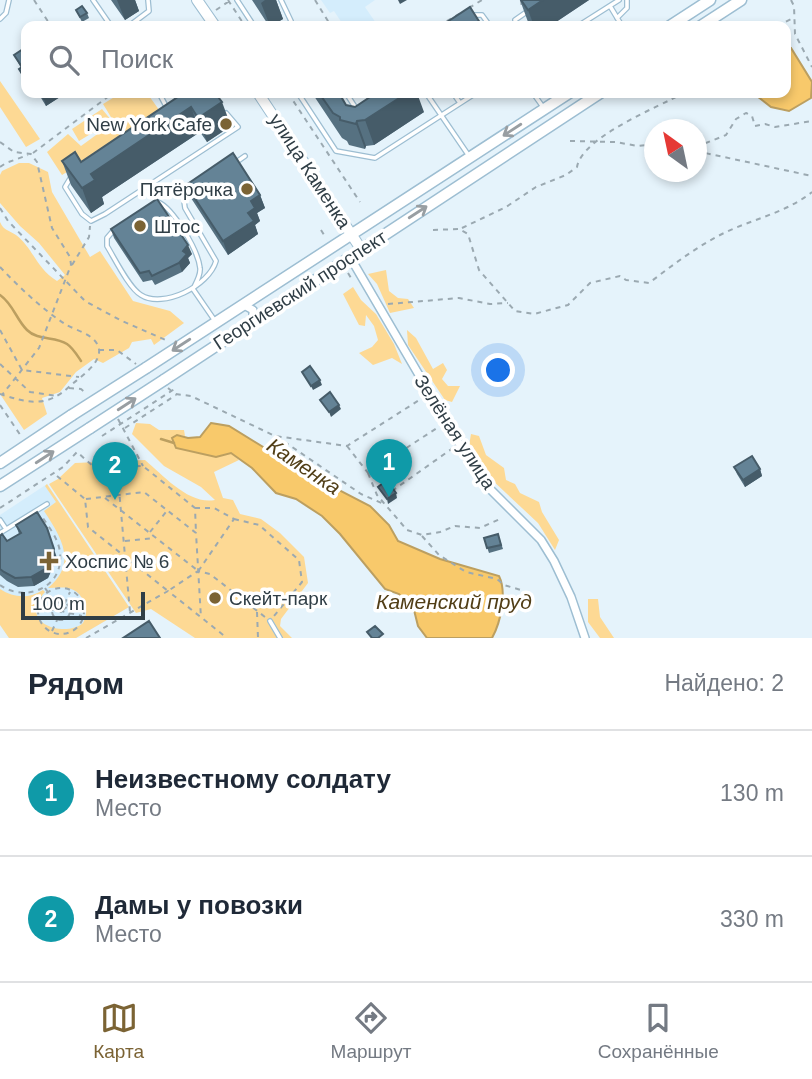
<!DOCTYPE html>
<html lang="ru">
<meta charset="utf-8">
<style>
body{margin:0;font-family:Helvetica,sans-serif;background:#f6f6f7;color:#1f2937}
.compass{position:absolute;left:644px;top:119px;width:63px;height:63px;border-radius:50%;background:#fff;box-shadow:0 4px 10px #0003;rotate:327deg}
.scale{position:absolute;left:21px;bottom:18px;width:124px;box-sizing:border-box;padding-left:7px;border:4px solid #303e46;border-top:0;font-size:19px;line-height:24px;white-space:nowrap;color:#303e46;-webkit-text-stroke:5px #fff;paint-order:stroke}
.you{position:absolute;left:499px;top:371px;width:24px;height:24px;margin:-18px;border:5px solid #fff;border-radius:50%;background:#1a73e8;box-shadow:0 0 0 10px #1a73e833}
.badge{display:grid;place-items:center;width:46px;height:46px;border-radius:50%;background:#7b6334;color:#fff;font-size:23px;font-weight:700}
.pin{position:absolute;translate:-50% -58px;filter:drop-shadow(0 2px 4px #0008)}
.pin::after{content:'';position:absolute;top:37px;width:24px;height:21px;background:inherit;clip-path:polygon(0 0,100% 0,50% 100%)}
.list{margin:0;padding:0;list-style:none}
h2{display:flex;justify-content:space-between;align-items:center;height:91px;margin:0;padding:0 28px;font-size:30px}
h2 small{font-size:23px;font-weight:400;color:#747a83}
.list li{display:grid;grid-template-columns:46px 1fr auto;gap:21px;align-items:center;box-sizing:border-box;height:126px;padding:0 28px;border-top:2px solid #e0e1e3}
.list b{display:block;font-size:26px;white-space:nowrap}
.list p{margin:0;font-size:23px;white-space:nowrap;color:#747a83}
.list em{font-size:23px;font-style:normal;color:#747a83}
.icon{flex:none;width:38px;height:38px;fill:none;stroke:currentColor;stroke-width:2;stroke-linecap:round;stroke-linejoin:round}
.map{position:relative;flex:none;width:812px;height:638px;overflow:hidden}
.search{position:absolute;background:#fff;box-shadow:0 4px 10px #0003;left:21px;right:21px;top:21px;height:77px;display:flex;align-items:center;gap:18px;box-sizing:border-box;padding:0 24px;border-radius:14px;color:#747a83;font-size:26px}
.sheet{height:343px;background:#fff}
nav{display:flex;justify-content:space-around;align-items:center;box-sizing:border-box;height:98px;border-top:2px solid #e0e1e3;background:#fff;font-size:19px;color:#747a83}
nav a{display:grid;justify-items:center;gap:4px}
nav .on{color:#7b6334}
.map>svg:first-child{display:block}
.built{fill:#d4edfc}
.green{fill:#fdd994}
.water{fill:#f8c96b;stroke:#bc9f60;stroke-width:2}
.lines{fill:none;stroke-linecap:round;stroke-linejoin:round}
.stream{stroke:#bc9f60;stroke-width:2.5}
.service-casing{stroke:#9dbed2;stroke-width:6}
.minor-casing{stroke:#9dbed2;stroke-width:10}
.secondary-casing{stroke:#9dbed2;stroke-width:12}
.primary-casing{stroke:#9dbed2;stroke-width:13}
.path{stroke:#9ba9b1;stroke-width:2;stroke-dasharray:5 5;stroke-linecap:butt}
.service{stroke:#fff;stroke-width:3.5}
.minor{stroke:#fff;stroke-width:7}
.secondary{stroke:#fff;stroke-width:10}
.primary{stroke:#fff;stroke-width:10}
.primary-bridge-casing{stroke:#9dbed2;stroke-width:13;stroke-linecap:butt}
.path-bridge{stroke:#9ba9b1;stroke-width:2;stroke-dasharray:5 5;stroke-linecap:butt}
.primary-bridge{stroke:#fff;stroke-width:10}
.wall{fill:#567181}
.shaded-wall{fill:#465c69}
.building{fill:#648396;stroke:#465c69;stroke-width:2}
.oneway{stroke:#989ea2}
.poi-dot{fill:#7b6334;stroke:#fff;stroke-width:2.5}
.labels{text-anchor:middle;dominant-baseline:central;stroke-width:7;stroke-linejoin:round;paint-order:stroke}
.poi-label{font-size:19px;fill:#303e46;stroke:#fff;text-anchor:start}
.street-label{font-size:19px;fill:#303e46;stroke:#fff}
.water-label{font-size:21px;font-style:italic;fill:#513e17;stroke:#fff}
</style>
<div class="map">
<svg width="812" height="638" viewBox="0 0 812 638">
<rect width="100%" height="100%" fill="#e5f3fb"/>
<path class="built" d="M321 0H375L365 7 378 26H344L334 11 330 13Z
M47 484 129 607 76 638H9L0 625V515Z"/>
<path class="green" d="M0 81 40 139 26 147 0 107Z
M121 93H147L162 114 62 175 47 152 68 134 81 146 114 122 103 104Z
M102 109 112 121 79 141 72 129Z
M19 163H29L48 172 52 192 90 257 100 251 133 301 170 311 184 323 154 345 151 339 132 342 129 348 103 363 94 359 76 372 60 392 42 398 47 414 24 430 0 394V222C4 231 9 230 16 235 33 248 36 268 57 281L65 275 39 243 20 226 0 203V175L2 171Z
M386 270 389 291 398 298 408 299 414 308 390 313 377 284 368 274Z
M353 287 361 300 376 314 394 344 402 364 392 358 373 365 359 353 372 347 378 340 374 326 366 315 365 326 359 325 343 294Z
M407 330 416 338 433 369 443 363 447 370 442 379 448 386H460L452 402 445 400 408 345Z
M136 423 150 424 159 430H184L185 436 177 435 188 451 216 457 231 453 239 460 214 472 223 498 233 500 240 514 261 519 280 533 304 557 308 583 281 619 280 626 292 638H195L151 609 136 613 49 484 58 479 75 463 145 460C164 476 189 505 215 500L201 487 164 466 132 434Z
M471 434 479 436 486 455 504 468 506 480 515 484 520 493 539 502 542 512 559 540 555 550 538 523 491 479 469 446Z
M47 484 129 607 76 638H9L0 625V589C14 598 29 599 43 590L45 592C16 624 66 638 83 623 87 616 87 608 84 602 76 584 61 588 48 588 78 563 61 537 44 511L56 502 45 486Z
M588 599H598L600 617 614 638H600L588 622Z"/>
<path class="water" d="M786 47 791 48 812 82 811 98 789 111 771 107 753 93H786Z
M211 423 229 426 304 472 370 506 389 525 398 541 440 559 499 576C507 592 501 622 492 638H427L418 626 414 610 399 594 385 589 340 534 322 516 296 499 276 493 252 468 231 453 216 457 176 448 172 438 177 435 188 438 200 437Z"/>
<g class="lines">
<path class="stream" d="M0 295C13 304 16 319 27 330 38 341 55 336 67 344 73 348 77 355 81 361
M161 439 174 443"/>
<g class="service-casing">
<path id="service" d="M93 0 111 26
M237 0 254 26
M281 0 291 21 287 26
M610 6 622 26
M470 15H482L490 26
M617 18 627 8V0
M0 19 6 13 9 0
M129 26 149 11 148 0
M517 26 515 20 528 11
M578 26 619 0
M159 93 167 108
M298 93 336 151 375 158 476 93
M346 93 357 110
M426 93 469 156
M453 93 460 103
M533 93 543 107
M235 163 245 156
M71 177 65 187 82 214 91 221 105 214 238 127 226 113
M158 202C173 208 198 250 200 268 201 275 196 283 193 289L215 321
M113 231 107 238V246C115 259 129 288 141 295 163 309 209 286 216 261L185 208 184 201 191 192
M0 520 6 529
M0 533 47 504
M270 621 280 638"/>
</g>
<g class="minor-casing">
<path id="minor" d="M350 257 467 457 491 490 541 540 554 561 571 597 585 638
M244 305 253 310V320"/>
</g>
<g class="secondary-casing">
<path id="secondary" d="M197 0 215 26
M258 93 361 249"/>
</g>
<g class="primary-casing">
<path id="primary" d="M670 26 710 0
M701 26 741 0
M146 368 569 93
M164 380 600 93
M0 463 72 415
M0 486 90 428"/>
</g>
<path class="path" d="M34 0 51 26
M228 0 245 26
M315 0 331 26
M521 0 522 9
M791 0 794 6 795 34 812 67
M469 8 482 0
M216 10 231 0
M438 26 461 13
M777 26 793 18
M97 93 102 100
M288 93 360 202
M570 141 615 142 638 146 654 144
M0 142 14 152 31 154 37 162 52 228 70 257 71 265 39 348 2 395
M696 147 726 135 736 119 746 113 752 116 755 126 765 124 775 127 812 121
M696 151 812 176
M33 153 113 93
M0 167 6 163 28 155
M0 208 8 221 85 301 120 320 168 341
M462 228 506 207 536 187 566 175 577 167C582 137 658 107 684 93
M321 230 326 238
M433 230 459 229 468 234 479 270 515 311 534 314 568 305 590 283 620 276 626 280 649 283C673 265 696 247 722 234 752 219 786 213 812 192
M72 265 89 237 90 226
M0 267C19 287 42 309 65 324 76 331 96 334 99 349 101 364 80 377 70 386 47 408 28 403 0 394
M348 273 351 278
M388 304 459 298 490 304 508 303
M0 330 22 370 79 377
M99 350H117L136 364
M0 364 30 392 58 396
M69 388 81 389 87 394
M168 388 175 394 191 396 275 436 347 446 424 397
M0 405 21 436
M118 419 143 466
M125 428 176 395
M276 436 361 494 384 504
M347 446 368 473 440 426
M117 467 130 612
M368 473 377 495 407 530 422 535 440 532 455 526 480 528 502 518
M57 476 85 499 88 527 168 591 198 571 210 574 265 617
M392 491 453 448
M105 498 197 570
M86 499 144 492 196 533 201 618
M0 508 63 467 77 452 94 467 143 466 195 508 196 533
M195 508H214L234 519 199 570
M234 519 259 525 299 560 302 582 274 616
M150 532 166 512
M422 536 439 555 466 572 497 579 504 585 521 590
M125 541 154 538
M0 585C25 603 64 588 60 553 59 539 48 526 41 515
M45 588 61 611 79 599
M38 611a23 23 0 1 1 46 0a23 23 0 1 1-46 0Z
M52 611a9 9 0 1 1 18 0a9 9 0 1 1-18 0Z
M40 606 82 616
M257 612 258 638
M52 631 70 592
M86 638 168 591 227 638"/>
<use href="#service" class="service"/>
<use href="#minor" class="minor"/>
<use href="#secondary" class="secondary"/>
<use href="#primary" class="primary"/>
<g class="primary-bridge-casing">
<path id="primary-bridge" d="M72 415 146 368
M90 428 164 380"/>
</g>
<path class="path-bridge" d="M102 436 176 388"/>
<use href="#primary-bridge" class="primary-bridge"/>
</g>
<path class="wall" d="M111 0H135L139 11 125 20Z
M252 0H276L283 19 271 26H269Z
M520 0H589L550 26H531L528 22Z
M76 10 87 13 89 18 82 22Z
M26 47V83L22 76 19 69 21 68 14 55Z
M33 93H58L60 97 46 106 38 93 34 95Z
M173 93H199L231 126 207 142 200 132 102 197 104 204 91 213 71 185 62 161 81 162 177 98Z
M312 93H339L346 105 355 107 424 112 374 145 366 146 365 149 349 145 347 141 342 138Z
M186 185 260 195 265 208 257 213 260 221 255 225 258 234 228 255 191 198Z
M111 229 192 254 188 258 190 263 182 272 155 285 152 280 143 282 114 238Z
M734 467 760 469 762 476 745 487 737 474Z
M16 525 57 558 48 578 34 586 18 587 7 581 0 575V536L7 541 19 534Z
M498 534 503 549 489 553 484 538Z"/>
<path class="shaded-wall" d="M117 0H135L139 11 125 20Z
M265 0H276L283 19 271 26H270L261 3Z
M398 0H407L400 4Z
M543 0H589L550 26H534L528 10Z
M54 93H58L60 97 46 106 44 99Z
M407 93H417L424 112 374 145 365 120Z
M222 102 231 126 207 142 198 118Z
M191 107 200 132 102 197 104 204 91 213 82 188 91 174Z
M357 121 366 146 365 149 356 124Z
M260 195 265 208 257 213 260 221 255 225 258 234 228 255 223 241 248 213 251 201Z
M188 245 192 254 188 258 190 263 182 272 179 263 183 251Z
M320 380 322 385 313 390 311 386Z
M339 405 341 409 331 417 329 412Z
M760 469 762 476 745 487 743 480Z
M396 493 397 498 388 504 387 499Z
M47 528 57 558 48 578 34 586 31 577Z"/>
<path class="building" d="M521 0H543L528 10Z
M82 6 87 13 80 17 76 10Z
M470 7 482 26H441Z
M26 47V80L19 69 22 67 14 55Z
M40 93H54L44 99Z
M181 93H208L210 95 215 93 222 102 198 118 191 107 91 174 95 180 82 188 62 161 75 152 81 162 182 94Z
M319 93H339L346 105 355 107 376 93H407L365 120 357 121 356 124 340 120V117L333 113Z
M233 153 260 195 251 201 255 208 248 213 254 221 223 241 186 185Z
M157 199 188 245 183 251 187 254 179 263 152 276 149 271 140 273 111 229Z
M310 366 320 380 311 386 302 372Z
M330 392 339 405 329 412 320 400Z
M752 456 760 469 743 480 734 467Z
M387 480 396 493 387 499 378 487Z
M37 512 47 528 54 549 45 569 31 577 15 578 4 572 0 569V536L2 534 7 541 21 533 16 525Z
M498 534 501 545 487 548 484 538Z
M149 621 160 638H123Z
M375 626 383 634 378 638H372L367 632Z"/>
<defs><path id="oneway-shaft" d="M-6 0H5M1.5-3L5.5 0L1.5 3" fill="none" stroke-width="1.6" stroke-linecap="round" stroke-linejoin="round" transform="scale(1.75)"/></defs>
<g class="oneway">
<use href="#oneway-shaft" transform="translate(512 130) rotate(147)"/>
<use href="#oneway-shaft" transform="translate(418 212) rotate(-33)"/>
<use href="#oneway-shaft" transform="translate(181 345) rotate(147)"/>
<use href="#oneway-shaft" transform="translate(127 404) rotate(-33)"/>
<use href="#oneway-shaft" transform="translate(45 457) rotate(-33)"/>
</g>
<g class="poi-dot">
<circle cx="226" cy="124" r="7"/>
<circle cx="247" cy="189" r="7"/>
<circle cx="140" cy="226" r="7"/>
<path d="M45.5 550.5h7v7h7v7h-7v7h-7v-7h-7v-7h7z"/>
<circle cx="215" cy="598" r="7"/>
</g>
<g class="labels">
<g class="poi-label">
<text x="212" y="124" text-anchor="end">New York Cafe</text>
<text x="233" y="189" text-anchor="end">Пятёрочка</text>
<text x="154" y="226">Штос</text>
<text x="65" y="561">Хоспис № 6</text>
<text x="229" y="598">Скейт-парк</text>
</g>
<g class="street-label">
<text transform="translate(310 171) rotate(57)">улица Каменка</text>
<text transform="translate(300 290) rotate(-33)">Георгиевский проспект</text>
<text transform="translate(455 432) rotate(57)">Зелёная улица</text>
</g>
<g class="water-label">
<text transform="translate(304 466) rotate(34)">Каменка</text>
<text x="454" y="601">Каменский пруд</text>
</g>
</g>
</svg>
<svg class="compass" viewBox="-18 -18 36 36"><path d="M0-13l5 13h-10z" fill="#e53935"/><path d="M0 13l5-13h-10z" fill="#747a83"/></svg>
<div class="scale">100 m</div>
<div class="you"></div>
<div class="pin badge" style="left:389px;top:497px;background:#0f9aa8">1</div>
<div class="pin badge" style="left:115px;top:500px;background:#0f9aa8">2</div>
<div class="search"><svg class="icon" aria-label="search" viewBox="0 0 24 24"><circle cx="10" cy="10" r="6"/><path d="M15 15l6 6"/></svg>Поиск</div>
</div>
<section class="sheet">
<h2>Рядом<small>Найдено: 2</small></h2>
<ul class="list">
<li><span class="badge" style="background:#0f9aa8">1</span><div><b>Неизвестному солдату</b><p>Место</p></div><em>130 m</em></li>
<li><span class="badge" style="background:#0f9aa8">2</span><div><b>Дамы у повозки</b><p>Место</p></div><em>330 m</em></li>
</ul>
</section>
<nav>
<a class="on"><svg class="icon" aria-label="map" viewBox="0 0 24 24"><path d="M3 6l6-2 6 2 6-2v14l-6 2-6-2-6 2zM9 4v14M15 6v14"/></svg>Карта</a>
<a><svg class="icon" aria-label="directions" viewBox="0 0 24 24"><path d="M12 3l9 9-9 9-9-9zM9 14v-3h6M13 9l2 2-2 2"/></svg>Маршрут</a>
<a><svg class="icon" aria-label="saved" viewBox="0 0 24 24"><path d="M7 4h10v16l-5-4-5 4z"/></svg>Сохранённые</a>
</nav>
